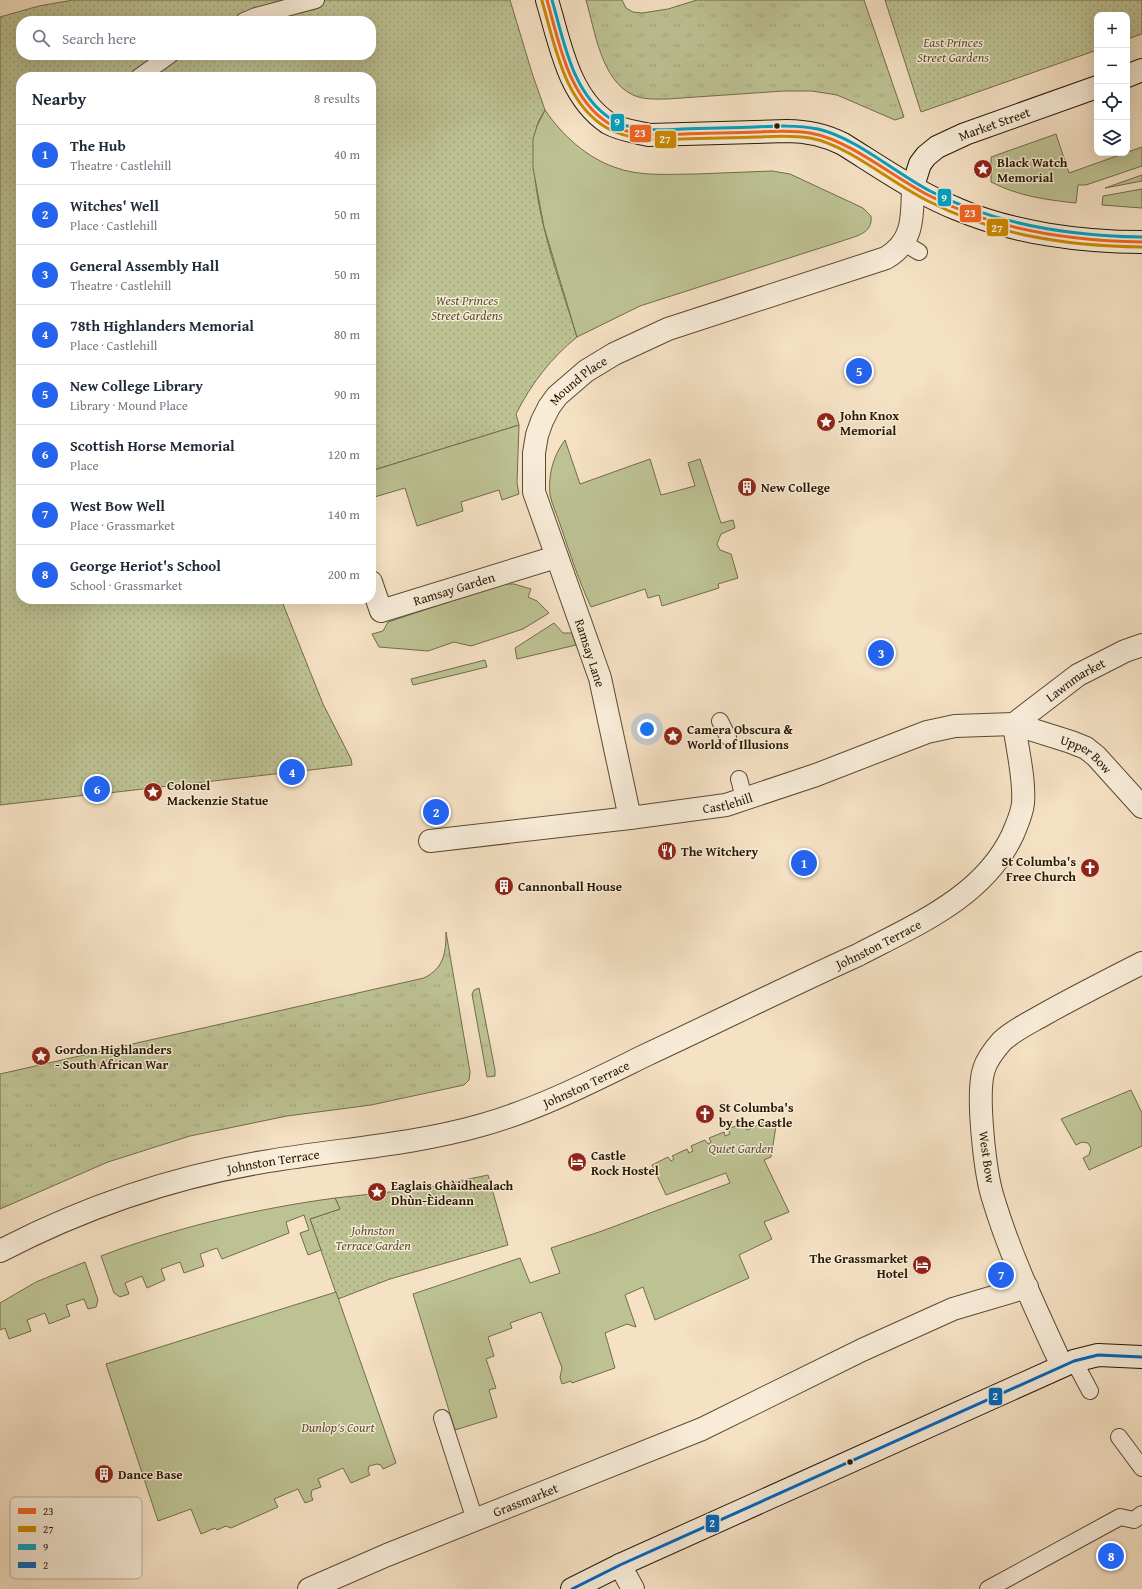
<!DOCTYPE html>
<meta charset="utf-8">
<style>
body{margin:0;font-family:"Gentium Book Plus",serif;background:#f6f6f7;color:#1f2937}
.controls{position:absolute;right:12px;top:12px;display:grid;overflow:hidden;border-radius:8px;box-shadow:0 4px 16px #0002}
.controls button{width:36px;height:36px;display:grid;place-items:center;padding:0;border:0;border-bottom:1px solid #e0e1e3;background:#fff;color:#1f2937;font:20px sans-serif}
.you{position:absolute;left:647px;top:729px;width:14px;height:14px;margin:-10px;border:3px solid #fff;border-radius:50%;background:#1a73e8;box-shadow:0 0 0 6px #1a73e833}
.badge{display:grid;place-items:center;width:26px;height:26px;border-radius:50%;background:#2563eb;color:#fff;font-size:13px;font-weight:700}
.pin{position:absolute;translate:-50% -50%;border:2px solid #fff;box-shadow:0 1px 4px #0006}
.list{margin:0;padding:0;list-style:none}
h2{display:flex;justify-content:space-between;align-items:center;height:52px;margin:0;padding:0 16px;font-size:17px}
h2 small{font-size:13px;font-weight:400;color:#747a83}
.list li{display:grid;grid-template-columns:26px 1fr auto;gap:12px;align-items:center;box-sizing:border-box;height:60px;padding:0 16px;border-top:1px solid #e0e1e3}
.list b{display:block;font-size:15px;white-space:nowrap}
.list p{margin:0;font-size:13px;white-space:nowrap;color:#747a83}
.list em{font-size:13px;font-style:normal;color:#747a83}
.icon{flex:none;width:22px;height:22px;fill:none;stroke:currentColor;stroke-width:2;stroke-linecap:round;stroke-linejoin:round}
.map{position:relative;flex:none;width:1142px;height:1589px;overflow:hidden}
.search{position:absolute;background:#fff;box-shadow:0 4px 16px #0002;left:16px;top:16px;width:360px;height:44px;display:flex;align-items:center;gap:10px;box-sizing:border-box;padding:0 14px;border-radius:16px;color:#747a83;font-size:15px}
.panel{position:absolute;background:#fff;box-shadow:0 4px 16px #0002;left:16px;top:72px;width:360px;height:532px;border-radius:16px}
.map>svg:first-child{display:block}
.grass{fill:url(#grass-tufts);stroke:#726c4a}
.park{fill:url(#park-dots);stroke:#726c4a;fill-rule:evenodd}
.garden{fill:#bdc293;stroke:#726c4a}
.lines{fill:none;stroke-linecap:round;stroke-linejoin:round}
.lane-casing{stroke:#5a4a31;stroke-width:18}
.street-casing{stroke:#5a4a31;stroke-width:24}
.secondary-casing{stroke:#271700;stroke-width:24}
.lane{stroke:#f8ecd9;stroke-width:16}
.street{stroke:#f8ecd9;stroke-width:22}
.secondary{stroke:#f8ecd9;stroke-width:22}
.bus-1-casing{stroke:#f8ecd9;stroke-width:6}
.bus-2-casing{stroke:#f8ecd9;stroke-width:6}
.bus-3-casing{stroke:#f8ecd9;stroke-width:6}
.bus-4-casing{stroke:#f8ecd9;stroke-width:6}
.bus-1{stroke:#f26522;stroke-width:3}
.bus-2{stroke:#cd8900;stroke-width:3}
.bus-3{stroke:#02a2c4;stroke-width:3}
.bus-4{stroke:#0065bd;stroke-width:3}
.bus-dot{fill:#271700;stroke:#f8ecd9;stroke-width:1.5}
.labels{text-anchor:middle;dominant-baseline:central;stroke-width:3;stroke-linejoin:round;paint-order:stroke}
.park-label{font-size:13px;font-style:italic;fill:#5c5333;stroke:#f8ecd9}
.street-label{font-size:13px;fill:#271700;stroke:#f8ecd9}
.poi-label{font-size:13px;font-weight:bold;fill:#271700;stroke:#f8ecd9;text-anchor:start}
.key{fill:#f8ecd9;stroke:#b9ac98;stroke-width:1}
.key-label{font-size:11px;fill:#271700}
.line-badge{stroke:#f8ecd9;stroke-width:1.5}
.badge-label{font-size:11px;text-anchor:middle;font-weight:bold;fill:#fff}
</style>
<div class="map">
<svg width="1142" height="1589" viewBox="0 0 1142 1589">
<defs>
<pattern id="grass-tufts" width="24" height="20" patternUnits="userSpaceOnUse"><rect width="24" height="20" fill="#bdc293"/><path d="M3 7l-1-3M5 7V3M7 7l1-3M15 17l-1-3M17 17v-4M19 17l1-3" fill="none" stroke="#a2a67d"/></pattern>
<pattern id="park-dots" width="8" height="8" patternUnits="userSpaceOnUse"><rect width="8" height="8" fill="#bdc293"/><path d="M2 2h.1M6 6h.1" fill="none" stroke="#a2a67d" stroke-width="1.8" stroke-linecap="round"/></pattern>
</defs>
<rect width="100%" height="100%" fill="#f5e1c4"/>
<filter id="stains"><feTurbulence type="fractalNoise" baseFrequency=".005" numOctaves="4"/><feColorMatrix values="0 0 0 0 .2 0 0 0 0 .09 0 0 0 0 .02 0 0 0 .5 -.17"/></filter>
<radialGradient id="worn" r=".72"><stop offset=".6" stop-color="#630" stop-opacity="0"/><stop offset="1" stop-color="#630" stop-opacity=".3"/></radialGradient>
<path class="grass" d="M586 0H622L626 8 633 12 642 13 668 9 697 0H864L904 117 895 120 837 95 812 91H784L667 99C656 99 644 100 633 95 601 80 595 31 586 0Z
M446 932 470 1072 469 1080 464 1085 371 1105 287 1116 190 1136 108 1162 0 1209V1074L424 978C444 968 446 953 446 932Z
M479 988 495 1070V1076L487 1077 472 994 474 990Z"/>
<path class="park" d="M73 0H510L532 73 545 110C542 115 538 121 537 126 523 186 559 278 577 337 551 358 531 384 516 414L519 425 371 471V77H21V599H281L323 704 351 759 352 765 302 771 301 764 283 766V773L108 793 106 779 86 782 87 795 0 805V17L39 6ZM21 21H371V55H21Z
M885 0H1142V34L1127 39V15H1097V50L921 112Z
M488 1175 508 1245 390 1279 338 1299 310 1219 340 1209 335 1198 426 1188Z"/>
<path class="garden" d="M545 110C562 135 586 157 614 167 640 177 669 174 696 174 721 173 747 172 772 171L790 174 863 208 871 216C873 234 856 236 842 241L640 306 577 337 544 227 533 168V139L537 126Z
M1056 134 1069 173 1142 147V166L1086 185H1078L1076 203C1047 200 1018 196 991 182V157Z
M1142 175V181L1105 188Z
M1142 189V208L1102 205 1103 196Z
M519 425 517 483 519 494 502 500 499 490 461 502 463 511 417 526 405 488 371 498V471Z
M565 440 580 484 650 459 661 495 695 486 688 463 700 459 721 523 733 520 735 528 721 534 717 544 720 550 731 554 738 578 718 584 719 588 662 606 659 595 648 598 645 589 591 607C579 581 570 554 561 527 558 517 552 505 550 495 548 475 553 456 565 440Z
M503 584H514L531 589 528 597 537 601 549 613 523 629 471 646 454 642 428 651 379 647 372 634 383 631 388 622Z
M554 623 563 633H572L576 645 517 659 515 648Z
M485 660 487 667 413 685 411 679Z
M1131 1090 1142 1113V1146L1089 1170 1083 1158 1089 1155 1091 1148 1088 1143 1082 1142 1076 1145 1061 1119Z
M766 1121 776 1126 771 1157 764 1160 789 1212 764 1222 772 1239 739 1255 749 1278 655 1320 643 1287 625 1295 636 1327 627 1324 605 1333 615 1368 572 1383 571 1381 562 1384 560 1377 562 1368 541 1312 510 1323 512 1328 488 1337 494 1356 486 1359 496 1388 489 1390 497 1417 455 1430 413 1294 520 1258 530 1283 560 1273 551 1248 602 1231 730 1183 726 1173 666 1195 652 1165 668 1157 671 1161 674 1159 672 1156 687 1149 689 1153 693 1151 691 1146 705 1140 708 1144 711 1142 709 1138 724 1132 725 1136 730 1134 728 1129 743 1123 747 1130Z
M335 1198 340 1209 310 1219 321 1250 308 1255 300 1233 309 1230 304 1215 286 1222 289 1233 222 1259 217 1248 200 1254 204 1266 184 1273 180 1262 161 1269 165 1280 147 1288 142 1276 125 1283 129 1294 120 1297 114 1293 101 1256C177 1227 255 1209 335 1198Z
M85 1262 98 1300 96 1307 88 1309 84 1299 66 1305 70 1316 49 1324 45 1313 27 1320 31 1331 9 1339 5 1328 0 1330V1303L36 1282Z
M336 1292 396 1463 383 1469 381 1465 377 1464 369 1466 368 1471 370 1475 351 1483 343 1468 318 1479 321 1487 312 1490 311 1495 313 1500 305 1503 298 1489 274 1499 278 1507 231 1528 226 1526 217 1530 215 1528 201 1534 191 1509 158 1521 106 1364Z"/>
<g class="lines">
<g class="lane-casing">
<path id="lane" d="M244 21 256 16 316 0
M139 77 170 55
M904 243 919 252
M720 721 728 737
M739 779 744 798
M1074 1361 1090 1391
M442 1418 475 1520
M1119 1437 1142 1468
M988 1589 1120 1517 1134 1520 1142 1514"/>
</g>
<g class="street-casing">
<g id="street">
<path id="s1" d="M371 582 381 611 556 557"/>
<path id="s2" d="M1014 724 1078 675 1125 651 1142 645"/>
<path id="s3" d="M630 818 600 678 534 492V453L537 435 542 421 549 407 557 396 586 371 614 354 668 329 886 258C915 241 912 215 913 186"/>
<path id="s4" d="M430 841 630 818 726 805 816 775 927 732 955 726 1014 724 1071 742 1086 748 1096 756 1142 807"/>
<path id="s5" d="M0 1251C83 1208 176 1176 269 1161 340 1149 412 1145 482 1125 539 1109 593 1081 646 1055 717 1022 787 987 858 955 915 925 984 897 1013 834 1017 824 1022 814 1023 803 1025 779 1017 748 1014 724"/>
<path d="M1062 1366C1037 1312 1010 1255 993 1198 985 1173 976 1093 984 1069 987 1059 995 1049 1002 1041 1014 1030 1029 1023 1043 1015 1075 997 1109 980 1142 963"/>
<path d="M620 1565 633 1589"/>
<path id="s6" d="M309 1589 387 1555 702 1429 862 1350 953 1309 1027 1287"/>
</g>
</g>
<g class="secondary-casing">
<g id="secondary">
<path d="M547 0C560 43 568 96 608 123 620 130 636 132 649 135L787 131C808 131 825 135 843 144 880 167 917 193 957 209 1013 233 1081 242 1142 242"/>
<path d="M1127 76 1142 70"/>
<path id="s7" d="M913 186 920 164 926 156 937 147 965 134 1097 87"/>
<path d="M572 1589 620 1565 1074 1361 1098 1355 1142 1357"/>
</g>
</g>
<use href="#lane" class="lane"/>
<use href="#street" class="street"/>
<use href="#secondary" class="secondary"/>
<g class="bus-1-casing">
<path id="bus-1" d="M547 0C559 42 568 97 608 123 630 137 659 135 684 134 708 133 733 133 758 132 775 131 793 130 810 133 850 140 891 176 928 195 994 230 1068 241 1142 242"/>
</g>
<g class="bus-2-casing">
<path id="bus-2" d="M542 1C555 45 564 103 607 128 630 141 658 140 683 139 708 138 733 138 757 137 775 136 793 135 810 138 848 145 890 182 926 200 993 235 1067 246 1142 247"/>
</g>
<g class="bus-3-casing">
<path id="bus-3" d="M552 0C564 41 572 94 611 119 631 132 659 130 682 129 707 128 731 128 755 127 776 126 797 125 818 129 856 138 894 172 930 191 996 225 1069 236 1142 237"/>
</g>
<g class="bus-4-casing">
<path id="bus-4" d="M572 1589 620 1565 1074 1361 1098 1355 1142 1357"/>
</g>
<use href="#bus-1" class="bus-1"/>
<use href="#bus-2" class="bus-2"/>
<use href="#bus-3" class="bus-3"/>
<use href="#bus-4" class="bus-4"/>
</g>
<defs>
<g id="sight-disc" transform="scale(1)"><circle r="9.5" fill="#8f2418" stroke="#f8ecd9"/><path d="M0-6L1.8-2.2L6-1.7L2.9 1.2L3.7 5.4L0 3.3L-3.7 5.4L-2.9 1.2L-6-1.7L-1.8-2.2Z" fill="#fff"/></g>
<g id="building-disc" transform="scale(1)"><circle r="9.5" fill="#8f2418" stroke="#f8ecd9"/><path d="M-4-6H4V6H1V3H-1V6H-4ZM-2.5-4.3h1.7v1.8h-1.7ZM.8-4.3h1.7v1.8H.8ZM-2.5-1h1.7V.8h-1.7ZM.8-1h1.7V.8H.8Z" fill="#fff"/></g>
<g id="restaurant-disc" transform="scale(1)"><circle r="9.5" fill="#8f2418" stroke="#f8ecd9"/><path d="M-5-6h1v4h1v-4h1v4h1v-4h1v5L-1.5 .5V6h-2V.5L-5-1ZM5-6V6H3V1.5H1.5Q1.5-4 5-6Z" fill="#fff"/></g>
<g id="church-disc" transform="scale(1)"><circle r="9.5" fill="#8f2418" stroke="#f8ecd9"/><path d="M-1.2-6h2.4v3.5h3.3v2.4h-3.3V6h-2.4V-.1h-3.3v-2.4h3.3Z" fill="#fff"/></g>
<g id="hotel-disc" transform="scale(1)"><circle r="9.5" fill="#8f2418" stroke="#f8ecd9"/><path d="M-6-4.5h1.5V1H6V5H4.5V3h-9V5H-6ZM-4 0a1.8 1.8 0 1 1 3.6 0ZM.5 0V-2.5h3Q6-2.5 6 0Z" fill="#fff"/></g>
</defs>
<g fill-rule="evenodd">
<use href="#sight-disc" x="983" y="169"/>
<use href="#sight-disc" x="826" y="422"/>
<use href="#building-disc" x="747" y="487"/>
<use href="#sight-disc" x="673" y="736"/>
<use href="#sight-disc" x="153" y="792"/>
<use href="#restaurant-disc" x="667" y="851"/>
<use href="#church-disc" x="1090" y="868"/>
<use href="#building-disc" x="504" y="886"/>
<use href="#sight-disc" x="41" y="1056"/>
<use href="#church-disc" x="705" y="1114"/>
<use href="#hotel-disc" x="577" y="1162"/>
<use href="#sight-disc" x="377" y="1192"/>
<use href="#hotel-disc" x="922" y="1265"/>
<use href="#building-disc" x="104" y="1474"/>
</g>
<g class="bus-dot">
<circle cx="777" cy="126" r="3.5"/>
<circle cx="850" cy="1462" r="3.5"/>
</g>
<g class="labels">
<g class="park-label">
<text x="953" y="42">East Princes<tspan x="953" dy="15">Street Gardens</tspan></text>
<text x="467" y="300">West Princes<tspan x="467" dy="15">Street Gardens</tspan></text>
<text x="741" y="1148">Quiet Garden</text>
<text x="373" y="1230">Johnston<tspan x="373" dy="15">Terrace Garden</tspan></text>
<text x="338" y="1427">Dunlop's Court</text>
</g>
<g class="street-label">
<text stroke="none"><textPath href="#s7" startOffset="109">Market Street</textPath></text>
<text stroke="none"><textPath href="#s3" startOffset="468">Mound Place</textPath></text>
<text stroke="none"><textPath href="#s1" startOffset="107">Ramsay Garden</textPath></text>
<text transform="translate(590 653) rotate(72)">Ramsay Lane</text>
<text stroke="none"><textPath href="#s2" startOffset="76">Lawnmarket</textPath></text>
<text stroke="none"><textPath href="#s4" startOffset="679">Upper Bow</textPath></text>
<text stroke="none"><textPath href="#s4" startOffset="300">Castlehill</textPath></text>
<text stroke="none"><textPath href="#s5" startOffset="937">Johnston Terrace</textPath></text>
<text stroke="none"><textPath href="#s5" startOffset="613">Johnston Terrace</textPath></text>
<text transform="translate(987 1157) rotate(82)">West Bow</text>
<text stroke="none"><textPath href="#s5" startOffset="289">Johnston Terrace</textPath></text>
<text stroke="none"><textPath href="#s6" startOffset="234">Grassmarket</textPath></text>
</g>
<g class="poi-label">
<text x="997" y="162">Black Watch<tspan x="997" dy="15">Memorial</tspan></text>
<text x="840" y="415">John Knox<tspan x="840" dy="15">Memorial</tspan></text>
<text x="761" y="487">New College</text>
<text x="687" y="729">Camera Obscura &amp;<tspan x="687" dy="15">World of Illusions</tspan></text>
<text x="167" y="785">Colonel<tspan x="167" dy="15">Mackenzie Statue</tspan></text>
<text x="681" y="851">The Witchery</text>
<text x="1076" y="861" text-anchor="end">St Columba's<tspan x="1076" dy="15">Free Church</tspan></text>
<text x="518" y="886">Cannonball House</text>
<text x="55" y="1049">Gordon Highlanders<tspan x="55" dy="15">- South African War</tspan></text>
<text x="719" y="1107">St Columba's<tspan x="719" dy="15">by the Castle</tspan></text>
<text x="591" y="1155">Castle<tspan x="591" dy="15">Rock Hostel</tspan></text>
<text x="391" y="1185">Eaglais Ghàidhealach<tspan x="391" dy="15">Dhùn-Èideann</tspan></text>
<text x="908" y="1258" text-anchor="end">The Grassmarket<tspan x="908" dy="15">Hotel</tspan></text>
<text x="118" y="1474">Dance Base</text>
</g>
</g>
<rect x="10" y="1497" width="132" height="82" rx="6" class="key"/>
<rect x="18" y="1508" width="18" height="6" fill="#f26522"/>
<rect x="18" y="1526" width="18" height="6" fill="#cd8900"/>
<rect x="18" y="1544" width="18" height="6" fill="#02a2c4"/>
<rect x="18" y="1562" width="18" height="6" fill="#0065bd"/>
<g class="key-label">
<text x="43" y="1515">23</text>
<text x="43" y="1533">27</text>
<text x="43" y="1551">9</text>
<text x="43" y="1569">2</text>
</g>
<g class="line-badge">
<rect x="610" y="113" width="15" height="19" rx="4" fill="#02a2c4"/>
<rect x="629" y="124" width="23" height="19" rx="4" fill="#f26522"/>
<rect x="654" y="130" width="23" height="19" rx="4" fill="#cd8900"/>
<rect x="937" y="188" width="15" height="19" rx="4" fill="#02a2c4"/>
<rect x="959" y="204" width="23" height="19" rx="4" fill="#f26522"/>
<rect x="986" y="218" width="23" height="19" rx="4" fill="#cd8900"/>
<rect x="988" y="1387" width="15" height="19" rx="4" fill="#0065bd"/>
<rect x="705" y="1514" width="15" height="19" rx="4" fill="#0065bd"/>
</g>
<g class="badge-label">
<text x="617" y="126">9</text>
<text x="640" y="137">23</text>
<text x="665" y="143">27</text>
<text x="944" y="202">9</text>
<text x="970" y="217">23</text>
<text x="997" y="232">27</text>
<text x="995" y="1400">2</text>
<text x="712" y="1527">2</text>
</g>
<rect width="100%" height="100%" filter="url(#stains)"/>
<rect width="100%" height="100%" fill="url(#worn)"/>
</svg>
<div class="controls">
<button>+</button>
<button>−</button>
<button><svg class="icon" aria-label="locate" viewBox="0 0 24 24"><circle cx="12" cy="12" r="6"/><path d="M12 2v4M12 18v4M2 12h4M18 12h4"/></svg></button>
<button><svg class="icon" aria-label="layers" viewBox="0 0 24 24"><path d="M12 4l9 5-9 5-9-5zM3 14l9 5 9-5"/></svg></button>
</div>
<div class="you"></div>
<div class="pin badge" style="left:804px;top:863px">1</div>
<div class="pin badge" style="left:436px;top:812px">2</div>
<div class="pin badge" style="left:881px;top:653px">3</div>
<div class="pin badge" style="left:292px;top:772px">4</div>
<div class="pin badge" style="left:859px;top:371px">5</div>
<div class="pin badge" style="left:97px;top:789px">6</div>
<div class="pin badge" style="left:1001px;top:1275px">7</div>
<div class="pin badge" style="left:1111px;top:1556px">8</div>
<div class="search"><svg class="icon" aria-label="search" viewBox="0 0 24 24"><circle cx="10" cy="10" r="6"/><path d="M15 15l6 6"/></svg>Search here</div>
<section class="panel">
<h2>Nearby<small>8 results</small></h2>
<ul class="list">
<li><span class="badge">1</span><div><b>The Hub</b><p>Theatre · Castlehill</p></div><em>40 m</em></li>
<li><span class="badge">2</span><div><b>Witches' Well</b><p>Place · Castlehill</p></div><em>50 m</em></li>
<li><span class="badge">3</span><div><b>General Assembly Hall</b><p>Theatre · Castlehill</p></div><em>50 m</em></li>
<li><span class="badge">4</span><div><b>78th Highlanders Memorial</b><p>Place · Castlehill</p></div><em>80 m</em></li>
<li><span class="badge">5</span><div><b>New College Library</b><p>Library · Mound Place</p></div><em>90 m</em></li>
<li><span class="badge">6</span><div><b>Scottish Horse Memorial</b><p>Place</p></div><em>120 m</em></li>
<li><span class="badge">7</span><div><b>West Bow Well</b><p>Place · Grassmarket</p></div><em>140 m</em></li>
<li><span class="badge">8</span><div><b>George Heriot's School</b><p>School · Grassmarket</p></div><em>200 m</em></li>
</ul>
</section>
</div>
